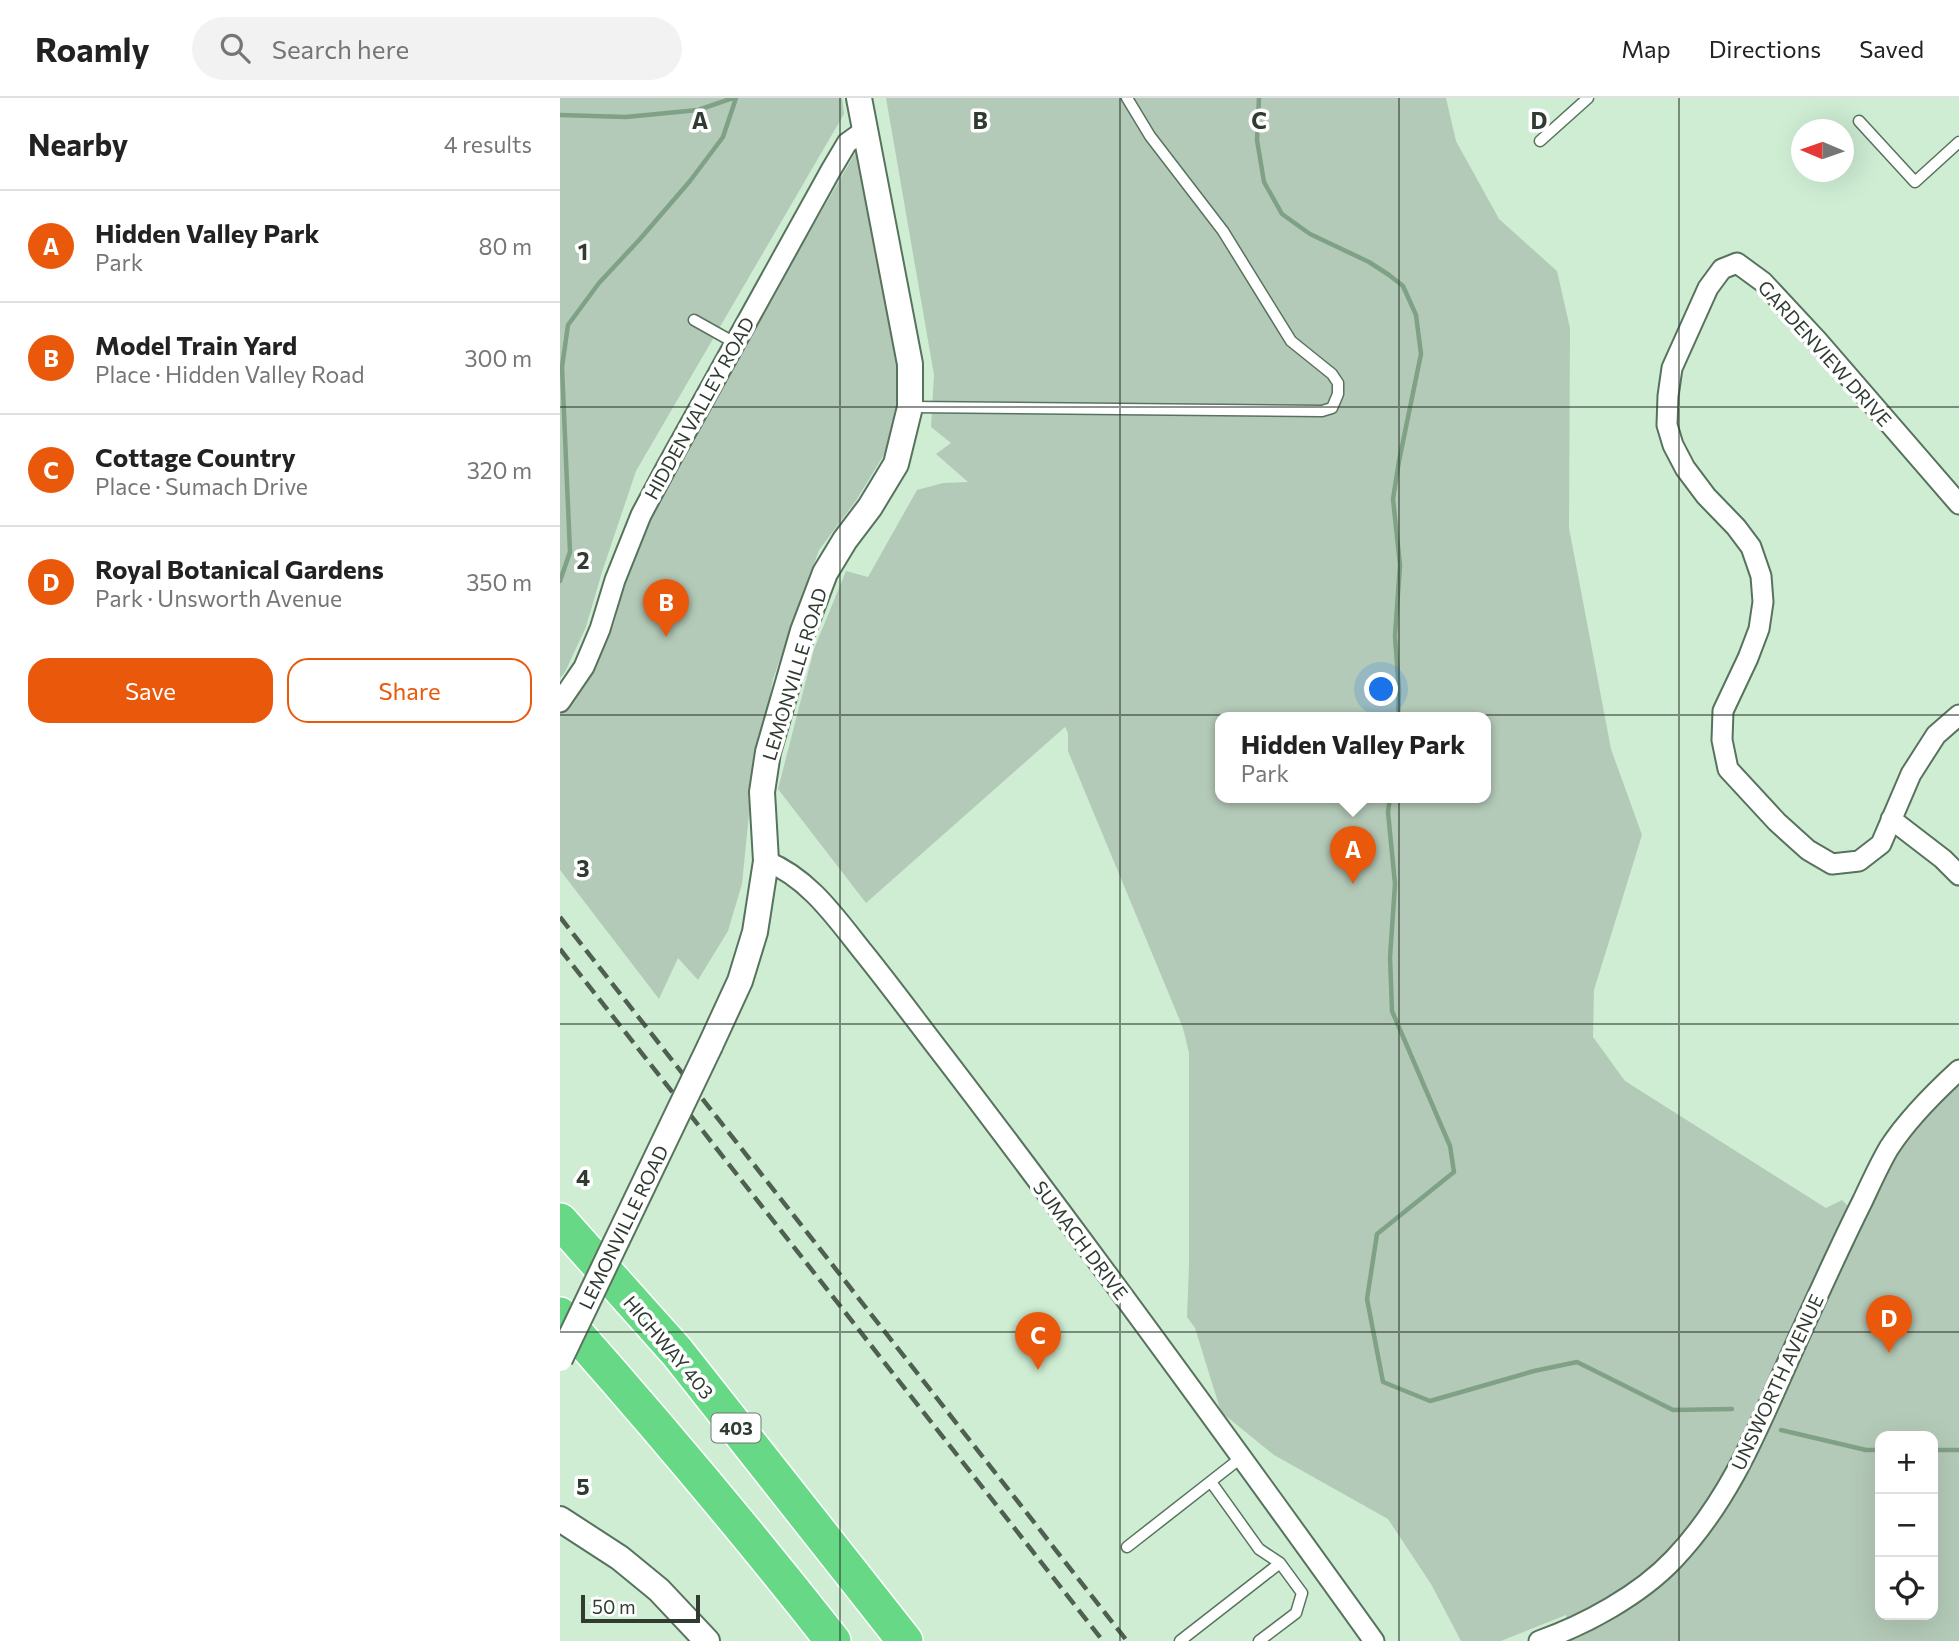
<!DOCTYPE html>
<meta charset="utf-8">
<style>
body{margin:0;font-family:Commissioner,sans-serif;background:#f2f2f2;color:#222}
.controls{position:absolute;right:21px;bottom:21px;display:grid;overflow:hidden;border-radius:14px;box-shadow:0 7px 28px #0002}
.controls button{width:63px;height:63px;display:grid;place-items:center;padding:0;border:0;border-bottom:2px solid #e0e0e0;background:#fff;color:#222;font:35px sans-serif}
.compass{position:absolute;left:1231px;top:21px;width:63px;height:63px;border-radius:50%;background:#fff;box-shadow:0 7px 28px #0002;rotate:272deg}
.scale{position:absolute;left:21px;bottom:18px;width:119px;box-sizing:border-box;padding-left:7px;border:4px solid #303c32;border-top:0;font-size:19px;line-height:24px;white-space:nowrap;color:#303c32;-webkit-text-stroke:5px #fff;paint-order:stroke}
.you{position:absolute;left:822px;top:592px;width:24px;height:24px;margin:-18px;border:5px solid #fff;border-radius:50%;background:#1a73e8;box-shadow:0 0 0 10px #1a73e833}
.badge{display:grid;place-items:center;width:46px;height:46px;border-radius:50%;background:#ea580c;color:#fff;font-size:23px;font-weight:700}
.pin{position:absolute;translate:-50% -58px;filter:drop-shadow(0 2px 4px #0008)}
.pin::after{content:'';position:absolute;top:37px;width:24px;height:21px;background:inherit;clip-path:polygon(0 0,100% 0,50% 100%)}
.popup{position:absolute;left:655px;top:614px;width:276px;height:91px;box-sizing:border-box;display:grid;place-content:center;border-radius:14px;background:#fff;filter:drop-shadow(0 2px 5px #0005);font-size:23px;white-space:nowrap;color:#767676}
.popup b{font-size:26px;color:#222}
.popup::after{content:'';position:absolute;left:50%;top:100%;margin-left:-14px;border:14px solid transparent;border-top-color:#fff}
.list{margin:0;padding:0;list-style:none}
h2{display:flex;justify-content:space-between;align-items:center;height:91px;margin:0;padding:0 28px;font-size:30px}
h2 small{font-size:23px;font-weight:400;color:#767676}
.list li{display:grid;grid-template-columns:46px 1fr auto;gap:21px;align-items:center;box-sizing:border-box;height:112px;padding:0 28px;border-top:2px solid #e0e0e0}
.list b{display:block;font-size:26px;white-space:nowrap}
.list p{margin:0;font-size:23px;white-space:nowrap;color:#767676}
.list em{font-size:23px;font-style:normal;color:#767676}
.actions{display:flex;gap:14px;padding:21px 28px}
.actions a{flex:1;padding:16px 0;border:2px solid #ea580c;border-radius:21px;text-align:center;font-size:24px;color:#ea580c}
.actions .main{background:#ea580c;color:#fff}
.icon{flex:none;width:38px;height:38px;fill:none;stroke:currentColor;stroke-width:2;stroke-linecap:round;stroke-linejoin:round}
.map{position:relative;flex:none;width:1399px;height:1543px;overflow:hidden}
header{display:flex;align-items:center;gap:42px;box-sizing:border-box;height:98px;padding:0 35px;background:#fff;border-bottom:2px solid #e0e0e0}
header strong{font-size:33px}
nav{display:flex;gap:38px;margin-inline-start:auto;font-size:24px}
.search{width:490px;height:63px;background:#f2f2f2;display:flex;align-items:center;gap:18px;box-sizing:border-box;padding:0 24px;border-radius:38px;color:#767676;font-size:26px}
main{display:flex}
aside{flex:1;background:#fff}
.map>svg:first-child{display:block}
.green{fill:#b4cab8;fill-rule:evenodd}
.lines{fill:none;stroke-linecap:round;stroke-linejoin:round}
.stream{stroke:#7fa185;stroke-width:4.5}
.service-casing{stroke:#57735d;stroke-width:13}
.minor-casing{stroke:#57735d;stroke-width:23}
.tertiary-casing{stroke:#57735d;stroke-width:28}
.motorway-casing{stroke:#fff;stroke-width:38}
.service{stroke:#fff;stroke-width:10}
.minor{stroke:#fff;stroke-width:19}
.tertiary{stroke:#fff;stroke-width:24}
.motorway{stroke:#67d986;stroke-width:35}
.rail{stroke:#4f5f52;stroke-width:4.5;stroke-dasharray:14 7;stroke-linecap:butt}
.tertiary-bridge-casing{stroke:#57735d;stroke-width:28;stroke-linecap:butt}
.tertiary-bridge{stroke:#fff;stroke-width:24}
.grid{fill:none;stroke:#303c32;stroke-width:2;stroke-opacity:0.55}
.labels{text-anchor:middle;dominant-baseline:central;stroke-width:7;stroke-linejoin:round;paint-order:stroke}
.shield{fill:#fff;stroke:#6e7670;stroke-width:2}
.shield-label{font-size:18px;font-weight:bold;fill:#303c32}
.street-label{font-size:19px;fill:#303c32;stroke:#fff}
.grid-label{font-size:23px;text-anchor:middle;font-weight:bold;fill:#303c32;stroke:#fff;stroke-width:7;stroke-linejoin:round;paint-order:stroke}
</style>
<header>
<strong>Roamly</strong>
<div class="search"><svg class="icon" aria-label="search" viewBox="0 0 24 24"><circle cx="10" cy="10" r="6"/><path d="M15 15l6 6"/></svg>Search here</div>
<nav><a>Map</a><a>Directions</a><a>Saved</a></nav>
</header>
<main>
<aside>
<h2>Nearby<small>4 results</small></h2>
<ul class="list">
<li><span class="badge">A</span><div><b>Hidden Valley Park</b><p>Park</p></div><em>80 m</em></li>
<li><span class="badge">B</span><div><b>Model Train Yard</b><p>Place · Hidden Valley Road</p></div><em>300 m</em></li>
<li><span class="badge">C</span><div><b>Cottage Country</b><p>Place · Sumach Drive</p></div><em>320 m</em></li>
<li><span class="badge">D</span><div><b>Royal Botanical Gardens</b><p>Park · Unsworth Avenue</p></div><em>350 m</em></li>
</ul>
<div class="actions"><a class="main">Save</a><a>Share</a></div>
</aside>
<div class="map">
<svg width="1399" height="1543" viewBox="0 0 1399 1543">
<rect width="100%" height="100%" fill="#ceedd3"/>
<path class="green" d="M0 0H282L284 16 76 373 42 474 26 529 5 574 0 580Z
M326 0H886L896 43 939 121 997 173 1010 230 1009 430 1051 651 1082 737 1034 892 1033 939 1065 983 1266 1110 1282 1102 1291 1111 1399 973V1543H1010L1006 1517 941 1543H901L871 1486 828 1421 714 1357 661 1314 635 1230 627 1219 629 1167V955L623 930 508 653V635L505 629 306 805 218 691 254 551 286 473 308 479 357 392 383 385 408 384 376 356 391 345 371 329 374 277ZM660 620H926V700H660ZM1320 1338H1373V1517H1320Z
M298 50 336 224 344 304 330 347 295 404 259 452 213 581 190 706 182 786 168 833 138 882 118 860 99 901 0 772V617L33 571 54 526 63 492 73 463 88 423 101 399C165 282 231 166 298 50Z"/>
<g class="lines">
<path class="stream" d="M699 0 697 42 704 84 722 116 750 136 809 164 829 177 843 188 856 217 861 256 839 363 833 401 840 467 835 538 839 593 838 620
M0 17 66 19 138 12 173 0
M0 483 10 454 2 269 8 227 39 185 80 141 130 83 163 39 176 0
M830 700 828 714 835 786 830 859 832 913 890 1048 894 1074 817 1136 807 1201 823 1284 870 1303 974 1273 1017 1264 1113 1312 1172 1311
M1221 1332 1306 1352H1320
M1373 1352H1399"/>
<g class="service-casing">
<path id="service" d="M1299 23 1355 84 1399 44
M980 43 1028 0
M134 222 175 245
M351 309 762 313 772 310 778 296V285L772 276 731 243 663 133 590 38 567 0
M651 1384 699 1451 720 1465 742 1495 736 1515 699 1543
M567 1449 682 1359
M620 1543 720 1465"/>
</g>
<g class="minor-casing">
<path id="minor" d="M1399 406 1257 242 1203 184 1177 165 1162 171 1148 190 1112 270 1108 298 1107 327 1113 347 1125 370 1146 398 1176 429 1191 449 1201 478 1203 504 1199 531 1188 560 1163 613 1162 642 1168 671 1217 724 1248 752 1272 766 1299 763 1321 746 1351 676 1376 637 1399 617
M0 604 24 569 40 531 55 482 81 417 106 370 271 72 287 45 305 32
M1331 721 1383 761 1399 777
M206 763C249 780 276 820 304 855 333 891 360 928 388 964 534 1155 674 1348 814 1543
M979 1543C1025 1527 1080 1497 1114 1461 1167 1405 1194 1340 1225 1270 1250 1214 1275 1158 1303 1102 1311 1085 1319 1067 1329 1050 1347 1022 1375 994 1399 972"/>
</g>
<g class="tertiary-casing">
<path id="tertiary" d="M150 948 180 883 195 834 206 763 202 694 208 654 243 533 265 475 285 442 310 409 336 366 350 309V266L299 0
M0 1421 60 1460 99 1492 147 1543"/>
</g>
<g class="motorway-casing">
<path id="motorway" d="M0 1123 117 1254 345 1543
M0 1217C94 1323 185 1431 273 1543"/>
</g>
<use href="#service" class="service"/>
<use href="#minor" class="minor"/>
<use href="#tertiary" class="tertiary"/>
<use href="#motorway" class="motorway"/>
<path class="rail" d="M0 819 567 1543
M0 851 543 1543"/>
<g class="tertiary-bridge-casing">
<path id="tertiary-bridge" d="M0 1261 150 948"/>
</g>
<use href="#tertiary-bridge" class="tertiary-bridge"/>
</g>
<path class="grid" d="M280 0V1543M560 0V1543M839 0V1543M1119 0V1543M0 309H1399M0 617H1399M0 926H1399M0 1234H1399"/>
<g class="labels">
<rect class="shield" x="151.5" y="1315.5" width="49" height="29" rx="5"/>
<g class="shield-label">
<text x="176" y="1330">403</text>
</g>
<g class="street-label">
<text transform="translate(1265 255) rotate(48)">GARDENVIEW DRIVE</text>
<text transform="translate(139 310) rotate(-61)">HIDDEN VALLEY ROAD</text>
<text transform="translate(234 576) rotate(-73)">LEMONVILLE ROAD</text>
<text transform="translate(63 1129) rotate(-64)">LEMONVILLE ROAD</text>
<text transform="translate(521 1142) rotate(53)">SUMACH DRIVE</text>
<text transform="translate(109 1249) rotate(50)">HIGHWAY 403</text>
<text transform="translate(1217 1284) rotate(-65)">UNSWORTH AVENUE</text>
</g>
</g>
<g class="grid-label">
<text x="140" y="31">A</text>
<text x="420" y="31">B</text>
<text x="699" y="31">C</text>
<text x="979" y="31">D</text>
<text x="23" y="162">1</text>
<text x="23" y="471">2</text>
<text x="23" y="779">3</text>
<text x="23" y="1088">4</text>
<text x="23" y="1397">5</text>
</g>
</svg>
<div class="controls">
<button>+</button>
<button>−</button>
<button><svg class="icon" aria-label="locate" viewBox="0 0 24 24"><circle cx="12" cy="12" r="6"/><path d="M12 2v4M12 18v4M2 12h4M18 12h4"/></svg></button>
</div>
<svg class="compass" viewBox="-18 -18 36 36"><path d="M0-13l5 13h-10z" fill="#e53935"/><path d="M0 13l5-13h-10z" fill="#767676"/></svg>
<div class="scale">50 m</div>
<div class="you"></div>
<div class="pin badge" style="left:793px;top:786px">A</div>
<div class="popup"><b>Hidden Valley Park</b>Park</div>
<div class="pin badge" style="left:106px;top:539px">B</div>
<div class="pin badge" style="left:478px;top:1272px">C</div>
<div class="pin badge" style="left:1329px;top:1255px">D</div>
</div>
</main>
